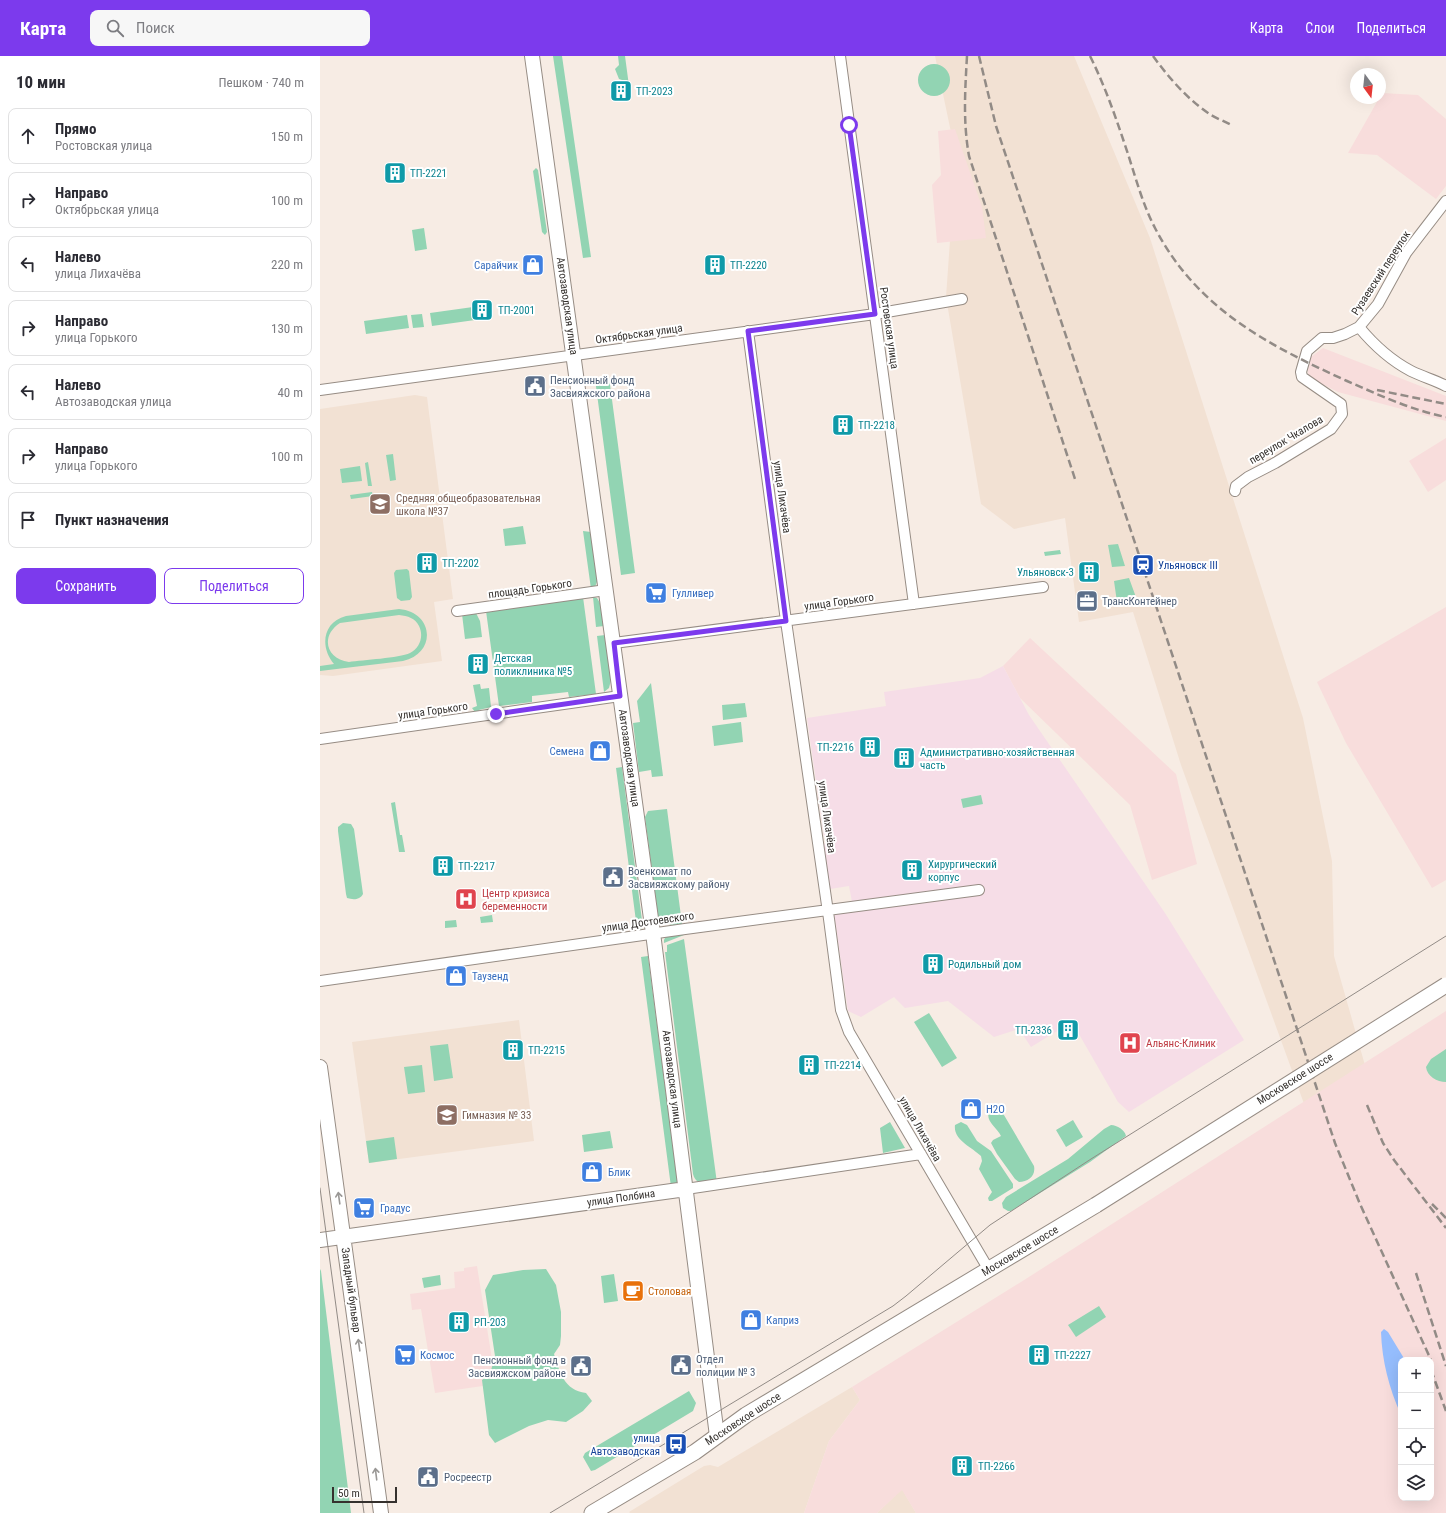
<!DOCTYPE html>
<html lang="ru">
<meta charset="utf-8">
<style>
body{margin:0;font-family:"Roboto Condensed",sans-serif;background:#f7f7f7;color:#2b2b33}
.controls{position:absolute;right:12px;bottom:12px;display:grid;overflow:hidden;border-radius:8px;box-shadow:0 4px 16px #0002}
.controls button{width:36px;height:36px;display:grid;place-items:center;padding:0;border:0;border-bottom:1px solid #e1e1e2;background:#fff;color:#2b2b33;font:20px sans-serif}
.compass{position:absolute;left:1030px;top:12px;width:36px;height:36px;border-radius:50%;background:#fff;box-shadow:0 4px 16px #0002;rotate:165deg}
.scale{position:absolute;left:12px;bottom:10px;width:65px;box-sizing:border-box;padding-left:4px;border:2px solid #35312e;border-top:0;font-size:11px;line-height:14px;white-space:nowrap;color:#35312e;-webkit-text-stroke:3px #fff;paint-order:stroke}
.stop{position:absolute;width:12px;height:12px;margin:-9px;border:3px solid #7c3aed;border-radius:50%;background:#fff}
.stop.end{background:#7c3aed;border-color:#fff;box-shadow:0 1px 4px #0008}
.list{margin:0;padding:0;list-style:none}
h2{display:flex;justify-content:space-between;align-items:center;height:52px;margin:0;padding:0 16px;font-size:17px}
h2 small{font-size:13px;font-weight:400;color:#7c7c81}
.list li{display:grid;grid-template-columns:26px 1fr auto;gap:12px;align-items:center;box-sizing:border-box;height:56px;margin:0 8px 8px;padding:0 8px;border:1px solid #e1e1e2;border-radius:8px}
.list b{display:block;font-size:15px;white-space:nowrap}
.list p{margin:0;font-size:13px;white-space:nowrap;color:#7c7c81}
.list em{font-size:13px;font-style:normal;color:#7c7c81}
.actions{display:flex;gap:8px;padding:12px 16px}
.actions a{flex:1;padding:9px 0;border:1px solid #7c3aed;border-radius:8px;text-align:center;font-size:14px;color:#7c3aed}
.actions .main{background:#7c3aed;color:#fff}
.icon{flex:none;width:22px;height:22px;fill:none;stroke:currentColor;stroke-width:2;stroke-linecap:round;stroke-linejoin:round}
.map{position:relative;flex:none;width:1126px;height:1457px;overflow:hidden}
header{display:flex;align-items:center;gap:24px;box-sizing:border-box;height:56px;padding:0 20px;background:#7c3aed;color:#fff}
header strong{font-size:19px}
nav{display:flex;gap:22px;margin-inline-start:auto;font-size:14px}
.search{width:280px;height:36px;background:#f7f7f7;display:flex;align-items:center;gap:10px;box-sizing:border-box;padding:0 14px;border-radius:8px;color:#7c7c81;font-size:15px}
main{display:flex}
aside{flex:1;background:#fff}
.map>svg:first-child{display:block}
.built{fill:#f2e1d3}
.industrial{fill:#f8dddc;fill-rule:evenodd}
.medical{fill:#f6dde7}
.green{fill:#92d4b3;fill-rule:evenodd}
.water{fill:#95bdfd}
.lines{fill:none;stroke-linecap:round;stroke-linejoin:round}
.street-casing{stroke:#968c84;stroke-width:12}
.secondary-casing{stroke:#968c84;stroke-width:16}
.primary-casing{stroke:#968c84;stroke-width:17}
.street{stroke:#fff;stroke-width:10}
.secondary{stroke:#fff;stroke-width:14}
.primary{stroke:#fff;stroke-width:15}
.tram{stroke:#928b86;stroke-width:1}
.rail{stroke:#928b86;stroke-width:2.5;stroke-dasharray:8 4;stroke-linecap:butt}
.primary-bridge-casing{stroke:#968c84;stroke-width:17;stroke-linecap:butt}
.primary-bridge{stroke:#fff;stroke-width:15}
.oneway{stroke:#9a9896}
.route{stroke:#7c3aed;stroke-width:5}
.labels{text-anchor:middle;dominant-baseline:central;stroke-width:4;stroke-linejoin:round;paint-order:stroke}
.culture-label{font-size:11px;fill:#0d838f;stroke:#fff;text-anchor:start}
.shop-label{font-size:11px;fill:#366cbe;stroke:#fff;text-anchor:start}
.street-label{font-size:11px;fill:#35312e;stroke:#fff}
.service-label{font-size:11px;fill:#4e5e75;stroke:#fff;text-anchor:start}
.education-label{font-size:11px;fill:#785e54;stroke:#fff;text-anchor:start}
.transit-label{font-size:11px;fill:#164399;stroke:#fff;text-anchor:start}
.health-label{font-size:11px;fill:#be3a42;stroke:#fff;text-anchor:start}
.food-label{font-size:11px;fill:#c56008;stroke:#fff;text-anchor:start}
</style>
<header>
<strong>Карта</strong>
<div class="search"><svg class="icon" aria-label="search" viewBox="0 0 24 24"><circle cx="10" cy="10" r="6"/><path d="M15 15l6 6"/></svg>Поиск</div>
<nav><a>Карта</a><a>Слои</a><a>Поделиться</a></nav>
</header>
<main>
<aside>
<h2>10 мин<small>Пешком · 740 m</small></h2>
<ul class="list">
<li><svg class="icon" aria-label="ahead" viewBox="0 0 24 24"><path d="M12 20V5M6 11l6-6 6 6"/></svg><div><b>Прямо</b><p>Ростовская улица</p></div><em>150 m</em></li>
<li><svg class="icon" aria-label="right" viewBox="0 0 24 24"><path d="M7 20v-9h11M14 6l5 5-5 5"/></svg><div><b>Направо</b><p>Октябрьская улица</p></div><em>100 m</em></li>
<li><svg class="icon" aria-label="left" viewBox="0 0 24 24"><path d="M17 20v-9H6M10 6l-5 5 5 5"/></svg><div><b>Налево</b><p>улица Лихачёва</p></div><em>220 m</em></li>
<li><svg class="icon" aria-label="right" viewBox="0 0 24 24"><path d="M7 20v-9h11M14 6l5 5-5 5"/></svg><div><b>Направо</b><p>улица Горького</p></div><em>130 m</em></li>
<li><svg class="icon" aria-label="left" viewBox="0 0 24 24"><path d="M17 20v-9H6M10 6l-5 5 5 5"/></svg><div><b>Налево</b><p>Автозаводская улица</p></div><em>40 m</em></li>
<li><svg class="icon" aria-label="right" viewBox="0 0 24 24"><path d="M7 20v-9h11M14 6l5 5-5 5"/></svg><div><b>Направо</b><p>улица Горького</p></div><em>100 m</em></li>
<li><svg class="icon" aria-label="arrive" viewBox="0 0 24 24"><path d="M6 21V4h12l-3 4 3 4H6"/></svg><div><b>Пункт назначения</b></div></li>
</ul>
<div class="actions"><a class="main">Сохранить</a><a>Поделиться</a></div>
</aside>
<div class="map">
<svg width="1126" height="1457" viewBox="0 0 1126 1457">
<rect width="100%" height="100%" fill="#f7ece4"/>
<path class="built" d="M615 0H754L830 182 983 662 1012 805 1014 900 1126 1295 1111 1304 1019 1144 861 709 813 556 759 566 745 462 694 473 661 448 626 241 636 100Z
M95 339 107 341 133 543 114 546 122 605 13 620 0 619V353Z
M199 964 214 1085 49 1107 32 986Z
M532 1331 540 1344 509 1385 484 1457H310L309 1456 384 1410 390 1409 398 1411Z
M582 1433 596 1457H557Z"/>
<path class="industrial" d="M1062 37 1098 39 1126 63V130L1116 143 1057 99 1028 97Z
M635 73 662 151 666 182 617 187 612 129 621 119 618 75Z
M1003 292 1126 340V365L1018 336 988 321V303Z
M1126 382V424L1108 436 1089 405Z
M1126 551V824L1112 832 1026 687 997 626Z
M710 582 856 718 877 808 832 824 810 749 700 642 683 610Z
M1126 955V1457H596L582 1434 557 1457H484L509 1385 540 1344 532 1331 701 1226ZM1081 1304H1111V1442H1081Z
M157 1210 176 1328 115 1337 101 1253 92 1254 90 1238 135 1232 134 1216 144 1215V1212Z"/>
<path class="medical" d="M683 610 709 659 845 857 924 984 809 1056 798 1046 752 966 711 991 699 973 674 981 628 945 585 952 574 941 541 961 528 955 514 858 533 851 529 830 510 833 503 788 509 787 508 784V781H504L487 662 566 650 564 636 660 622Z"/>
<path class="green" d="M233 0H242L271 201 263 202Z
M298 0H305L309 30H306L305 25 299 23 295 13 299 9Z
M598 24a16 16 0 1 1 32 0a16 16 0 1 1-32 0Z
M216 112 218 114 227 176 225 179 222 176 213 115Z
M104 172 107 193 95 195 92 174Z
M153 251 155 264 112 270 110 257Z
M102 258 104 271 93 272 91 259Z
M87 259 89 272 46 278 44 265Z
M289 321 315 517 301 519 275 323Z
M73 398 76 424 70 425 66 399Z
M48 406 52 430H48L45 407Z
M40 410 42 425 22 427 20 413Z
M52 436 53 440 31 443 30 439Z
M203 470 206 488 185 490 183 473Z
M263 475 271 476 278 523 275 531 271 533Z
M798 488 805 510 792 511 788 489Z
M740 494 741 498 725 500 724 496Z
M87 513 89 515 92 541 90 544 81 545 77 542 74 517 76 514Z
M809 522 817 544 797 546 794 525Z
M263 541 276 638 249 641 248 636 212 640V646L179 650 166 555Z
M273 541 277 542 280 547 284 570 276 571Z
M79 553C114 556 117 597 83 605L0 615V610L14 608C0 592 2 566 26 560ZM79 559C88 560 95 562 99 570 104 580 100 592 90 597 79 602 43 604 29 606 6 603 0 580 20 567Z
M156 557 160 565 162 581 145 583 142 558Z
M285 579 291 624 289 632 284 636 277 580Z
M331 627 343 720 332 721 331 714 319 716 313 667 320 666 317 645Z
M160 628 161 633 169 632 171 651 159 654 158 657 155 656 152 652 157 650 153 629Z
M425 647 427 661 403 664 402 649Z
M421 666 423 686 394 690 392 670Z
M302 711 323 872 317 873 296 712Z
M661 739 663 748 643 752 641 743Z
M75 746 80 779H82L85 796H79L71 747Z
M347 753 362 868 353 869 342 866 338 860 325 761 328 755Z
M23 767 31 768 34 773 43 838C40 844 33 844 27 842L26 838 18 775V771Z
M172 859 173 866 161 867 160 861Z
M136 864 137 871 125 872V865Z
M363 877 364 879 344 887C343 877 356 878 363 877Z
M364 883 397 1127C386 1127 376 1130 373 1118L345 896H347V889Z
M328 900 358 1130 351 1131 321 901Z
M609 957 637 1002 622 1011 594 966Z
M128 988 133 1022 114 1025 110 990Z
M1126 993V1026C1117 1026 1107 1020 1106 1011L1111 1003Z
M102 1009 105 1036 88 1038 84 1011Z
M673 1050H676L681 1054 714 1110C716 1120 708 1126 699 1126L695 1123 677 1098 671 1087 673 1084 681 1080C677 1071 665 1066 669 1054Z
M753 1064 763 1081 746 1091 736 1074Z
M570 1066 585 1092 563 1097 560 1072Z
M641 1066 647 1069 657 1085 671 1095 693 1128V1132L672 1145H669L668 1142 672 1136 659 1113 662 1105 661 1100C652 1091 633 1084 635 1069Z
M791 1069C797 1069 805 1074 806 1080L770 1106 691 1155H688L683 1152 682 1147 686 1141 748 1103 784 1073Z
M290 1075 293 1092 264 1096 262 1079Z
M74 1081 77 1103 49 1107 46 1085Z
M0 1213 1 1215 31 1457H0Z
M226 1213 236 1229 241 1256V1280L240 1289 234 1298C240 1317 244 1334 266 1337L272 1345 263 1355 246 1366 228 1364 209 1370 175 1387 169 1379 162 1324 170 1318 175 1300 165 1234 173 1219 203 1214Z
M294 1218 298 1245 284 1247 281 1220Z
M120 1219 121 1229 104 1232 102 1222Z
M779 1250 786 1261 756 1281 748 1269Z
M369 1335 376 1347 373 1355 275 1414 271 1415 263 1401 265 1397Z"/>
<path class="water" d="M1064 1273 1068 1276 1085 1304H1081V1359C1069 1332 1062 1305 1061 1276Z"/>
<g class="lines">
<g class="street-casing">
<path id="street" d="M520 0 594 548
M1039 271C1053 288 1072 305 1091 315 1103 321 1115 324 1126 330
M428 275 466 565 509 863 521 954 529 976 669 1214
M0 334 555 258 642 243
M915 435 916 430 928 421 955 407 1011 373 1022 358 1021 348 982 321 981 316 987 295 1002 282H1013L1025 278 1039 271 1058 248 1086 197 1126 145
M137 555 286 534
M294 587 723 531
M0 683 300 640
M0 925 365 873 659 834
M366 1133 601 1098"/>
</g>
<g class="secondary-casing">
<path id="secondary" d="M212 0 333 877 397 1380
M0 1011 61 1457
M0 1184 366 1133"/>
</g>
<g class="primary-casing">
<path id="primary" d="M272 1457 375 1396 426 1359 776 1149"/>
</g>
<use href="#street" class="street"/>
<use href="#secondary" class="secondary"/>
<use href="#primary" class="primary"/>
<path class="tram" d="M0 1132 44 1457
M230 1457 573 1250 586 1240 670 1169 771 1103 1126 880"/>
<path class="rail" d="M647 0C645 35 643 66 649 100L755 423
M659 0 676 70 1015 1087 1040 1148 1111 1304
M770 0C786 32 797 65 808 98 816 123 823 149 835 172 877 253 948 289 1027 325 1059 339 1091 354 1126 361
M833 0C849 22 868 44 891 59 898 63 906 66 913 70
M1057 334 1126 348
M1047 1049 1063 1087 1074 1104 1126 1172
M1112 1148 1126 1162
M1096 1217 1126 1310
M1111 1314 1126 1355"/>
<g class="primary-bridge-casing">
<path id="primary-bridge" d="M776 1149 1126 929"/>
</g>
<use href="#primary-bridge" class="primary-bridge"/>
</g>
<defs><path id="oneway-shaft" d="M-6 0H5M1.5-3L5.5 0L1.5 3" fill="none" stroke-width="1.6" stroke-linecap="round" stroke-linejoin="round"/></defs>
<g class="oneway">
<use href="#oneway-shaft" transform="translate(19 1142) rotate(-98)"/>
<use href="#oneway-shaft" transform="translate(39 1289) rotate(-98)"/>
<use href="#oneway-shaft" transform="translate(56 1418) rotate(-97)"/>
</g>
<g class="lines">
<path class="route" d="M176 658 300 640 294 587 466 565 428 275 555 258 529 69"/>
</g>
<defs>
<g id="building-square" transform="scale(1.15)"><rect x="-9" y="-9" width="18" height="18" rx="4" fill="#0f9aa8" stroke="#fff"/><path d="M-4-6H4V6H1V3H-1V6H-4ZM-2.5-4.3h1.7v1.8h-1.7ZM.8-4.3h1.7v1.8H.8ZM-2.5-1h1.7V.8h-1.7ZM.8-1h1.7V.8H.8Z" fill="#fff"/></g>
<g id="shop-square" transform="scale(1.15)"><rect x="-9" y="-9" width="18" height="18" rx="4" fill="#3f7fe0" stroke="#fff"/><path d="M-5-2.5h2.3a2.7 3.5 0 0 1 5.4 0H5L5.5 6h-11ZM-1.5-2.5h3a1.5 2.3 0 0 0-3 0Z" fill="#fff"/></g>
<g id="civic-square" transform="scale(1.15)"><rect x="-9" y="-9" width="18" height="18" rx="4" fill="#5c6f8a" stroke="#fff"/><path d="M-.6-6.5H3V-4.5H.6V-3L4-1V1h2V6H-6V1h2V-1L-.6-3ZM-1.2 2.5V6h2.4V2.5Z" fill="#fff"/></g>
<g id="school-square" transform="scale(1.15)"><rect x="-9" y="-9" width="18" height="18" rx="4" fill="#8d6e63" stroke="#fff"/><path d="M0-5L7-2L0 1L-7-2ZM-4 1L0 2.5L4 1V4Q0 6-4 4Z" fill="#fff"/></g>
<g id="station-square" transform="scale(1.15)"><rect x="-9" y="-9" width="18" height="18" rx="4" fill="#1a4fb4" stroke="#fff"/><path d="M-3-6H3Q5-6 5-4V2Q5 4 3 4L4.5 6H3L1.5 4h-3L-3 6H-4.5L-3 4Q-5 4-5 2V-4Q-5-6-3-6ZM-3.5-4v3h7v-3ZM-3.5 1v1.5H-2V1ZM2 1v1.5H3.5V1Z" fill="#fff"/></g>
<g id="supermarket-square" transform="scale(1.15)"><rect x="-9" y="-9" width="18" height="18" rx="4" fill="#3f7fe0" stroke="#fff"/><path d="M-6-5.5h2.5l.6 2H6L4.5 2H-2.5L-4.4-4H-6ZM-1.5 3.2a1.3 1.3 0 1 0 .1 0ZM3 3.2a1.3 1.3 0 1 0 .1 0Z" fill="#fff"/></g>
<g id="office-square" transform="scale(1.15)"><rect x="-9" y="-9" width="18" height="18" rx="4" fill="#5c6f8a" stroke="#fff"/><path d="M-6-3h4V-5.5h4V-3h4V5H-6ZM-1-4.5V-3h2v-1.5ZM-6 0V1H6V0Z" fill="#fff"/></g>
<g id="hospital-square" transform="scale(1.15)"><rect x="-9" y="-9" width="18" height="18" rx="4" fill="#e0444e" stroke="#fff"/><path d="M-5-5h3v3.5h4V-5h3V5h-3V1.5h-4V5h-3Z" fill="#fff"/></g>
<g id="cafe-square" transform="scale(1.15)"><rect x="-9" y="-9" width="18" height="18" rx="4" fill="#e8710a" stroke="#fff"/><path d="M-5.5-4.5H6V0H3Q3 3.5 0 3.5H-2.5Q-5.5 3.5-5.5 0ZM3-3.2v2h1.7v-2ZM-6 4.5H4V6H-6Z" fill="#fff"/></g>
<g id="bus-square" transform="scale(1.15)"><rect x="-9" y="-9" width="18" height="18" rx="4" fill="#1a4fb4" stroke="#fff"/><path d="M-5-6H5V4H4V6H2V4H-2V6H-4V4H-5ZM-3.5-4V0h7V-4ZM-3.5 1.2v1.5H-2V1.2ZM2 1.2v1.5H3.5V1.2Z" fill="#fff"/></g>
</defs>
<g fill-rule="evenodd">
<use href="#building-square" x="301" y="35"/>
<use href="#building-square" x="75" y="117"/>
<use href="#shop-square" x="213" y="209"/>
<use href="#building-square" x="395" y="209"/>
<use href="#building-square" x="162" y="254"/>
<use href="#civic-square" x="215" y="330"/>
<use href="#building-square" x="523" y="369"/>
<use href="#school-square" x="60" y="448"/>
<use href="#building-square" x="107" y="507"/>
<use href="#station-square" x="823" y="509"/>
<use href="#building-square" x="769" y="516"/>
<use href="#supermarket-square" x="336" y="537"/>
<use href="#office-square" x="767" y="545"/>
<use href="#building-square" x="158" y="608"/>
<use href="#building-square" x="550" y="691"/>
<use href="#shop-square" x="280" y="695"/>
<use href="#building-square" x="584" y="702"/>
<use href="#building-square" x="123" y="810"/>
<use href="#building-square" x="592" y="814"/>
<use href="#civic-square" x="293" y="821"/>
<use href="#hospital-square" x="146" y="843"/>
<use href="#building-square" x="613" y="908"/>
<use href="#shop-square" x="136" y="920"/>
<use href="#building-square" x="748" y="974"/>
<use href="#hospital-square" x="810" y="987"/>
<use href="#building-square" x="193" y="994"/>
<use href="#building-square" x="489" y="1009"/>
<use href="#shop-square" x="651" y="1053"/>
<use href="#school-square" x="127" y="1059"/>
<use href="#shop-square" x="272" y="1116"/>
<use href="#supermarket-square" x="44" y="1152"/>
<use href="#cafe-square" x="313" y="1235"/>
<use href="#shop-square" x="431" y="1264"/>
<use href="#building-square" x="139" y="1266"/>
<use href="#supermarket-square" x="85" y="1299"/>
<use href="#building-square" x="719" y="1299"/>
<use href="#civic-square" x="361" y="1309"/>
<use href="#civic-square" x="261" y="1310"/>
<use href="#bus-square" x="356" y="1388"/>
<use href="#building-square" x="642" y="1410"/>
<use href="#civic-square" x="108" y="1421"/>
</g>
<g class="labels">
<g class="culture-label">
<text x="316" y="35">ТП-2023</text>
<text x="90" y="117">ТП-2221</text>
<text x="410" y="209">ТП-2220</text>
<text x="178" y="254">ТП-2001</text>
<text x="538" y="369">ТП-2218</text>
<text x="122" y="507">ТП-2202</text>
<text x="754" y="516" text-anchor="end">Ульяновск-3</text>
<text x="174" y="602">Детская<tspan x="174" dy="13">поликлиника №5</tspan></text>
<text x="534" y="691" text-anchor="end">ТП-2216</text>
<text x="600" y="696">Административно-хозяйственная<tspan x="600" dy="13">часть</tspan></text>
<text x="608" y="808">Хирургический<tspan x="608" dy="13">корпус</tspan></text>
<text x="138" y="810">ТП-2217</text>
<text x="628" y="908">Родильный дом</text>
<text x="732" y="974" text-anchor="end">ТП-2336</text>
<text x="208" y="994">ТП-2215</text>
<text x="504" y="1009">ТП-2214</text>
<text x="154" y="1266">РП-203</text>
<text x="734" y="1299">ТП-2227</text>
<text x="658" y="1410">ТП-2266</text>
</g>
<g class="shop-label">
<text x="198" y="209" text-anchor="end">Сарайчик</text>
<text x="352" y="537">Гулливер</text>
<text x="264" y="695" text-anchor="end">Семена</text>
<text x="152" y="920">Таузенд</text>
<text x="666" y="1053">H2O</text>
<text x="288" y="1116">Блик</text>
<text x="60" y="1152">Градус</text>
<text x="446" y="1264">Каприз</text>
<text x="100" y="1299">Космос</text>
</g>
<g class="street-label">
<text transform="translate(1061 217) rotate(-57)">Рузаевский переулок</text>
<text transform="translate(247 250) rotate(82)">Автозаводская улица</text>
<text transform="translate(569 272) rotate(82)">Ростовская улица</text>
<text transform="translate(319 278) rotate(-8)">Октябрьская улица</text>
<text transform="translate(966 384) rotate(-31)">переулок Чкалова</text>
<text transform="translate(462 441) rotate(82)">улица Лихачёва</text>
<text transform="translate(210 533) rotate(-8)">площадь Горького</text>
<text transform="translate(519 546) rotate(-8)">улица Горького</text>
<text transform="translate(113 655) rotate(-8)">улица Горького</text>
<text transform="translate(309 702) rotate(82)">Автозаводская улица</text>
<text transform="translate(507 761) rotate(82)">улица Лихачёва</text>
<text transform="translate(328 866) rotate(-8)">улица Достоевского</text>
<text transform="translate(352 1023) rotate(83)">Автозаводская улица</text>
<text transform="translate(975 1023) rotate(-32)">Московское шоссе</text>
<text transform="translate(600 1073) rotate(60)">улица Лихачёва</text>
<text transform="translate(301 1142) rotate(-8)">улица Полбина</text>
<text transform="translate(700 1195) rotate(-31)">Московское шоссе</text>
<text transform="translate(31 1234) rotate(82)">Западный бульвар</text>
<text transform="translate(423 1363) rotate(-33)">Московское шоссе</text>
</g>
<g class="service-label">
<text x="230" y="324">Пенсионный фонд<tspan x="230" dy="13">Засвияжского района</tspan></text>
<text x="782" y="545">ТрансКонтейнер</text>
<text x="308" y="815">Военкомат по<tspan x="308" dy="13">Засвияжскому району</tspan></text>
<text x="376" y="1303">Отдел<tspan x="376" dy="13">полиции № 3</tspan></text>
<text x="246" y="1304" text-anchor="end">Пенсионный фонд в<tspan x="246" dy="13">Засвияжском районе</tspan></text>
<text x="124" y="1421">Росреестр</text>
</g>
<g class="education-label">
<text x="76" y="442">Средняя общеобразовательная<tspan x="76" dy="13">школа №37</tspan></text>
<text x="142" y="1059">Гимназия № 33</text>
</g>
<g class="transit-label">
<text x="838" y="509">Ульяновск III</text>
<text x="340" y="1382" text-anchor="end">улица<tspan x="340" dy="13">Автозаводская</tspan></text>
</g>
<g class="health-label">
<text x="162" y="837">Центр кризиса<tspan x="162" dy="13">беременности</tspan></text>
<text x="826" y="987">Альянс-Клиник</text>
</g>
<g class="food-label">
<text x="328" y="1235">Столовая</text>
</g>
</g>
</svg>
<div class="controls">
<button>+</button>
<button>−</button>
<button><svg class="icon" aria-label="locate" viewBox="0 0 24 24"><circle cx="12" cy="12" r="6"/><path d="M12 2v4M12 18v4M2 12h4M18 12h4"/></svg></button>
<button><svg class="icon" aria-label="layers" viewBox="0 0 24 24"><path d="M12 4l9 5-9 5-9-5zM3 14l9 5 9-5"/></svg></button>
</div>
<svg class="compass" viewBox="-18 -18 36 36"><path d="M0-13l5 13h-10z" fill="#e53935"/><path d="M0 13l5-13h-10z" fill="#7c7c81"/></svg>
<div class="scale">50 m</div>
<div class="stop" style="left:529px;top:69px"></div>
<div class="stop end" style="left:176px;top:658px"></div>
</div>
</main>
